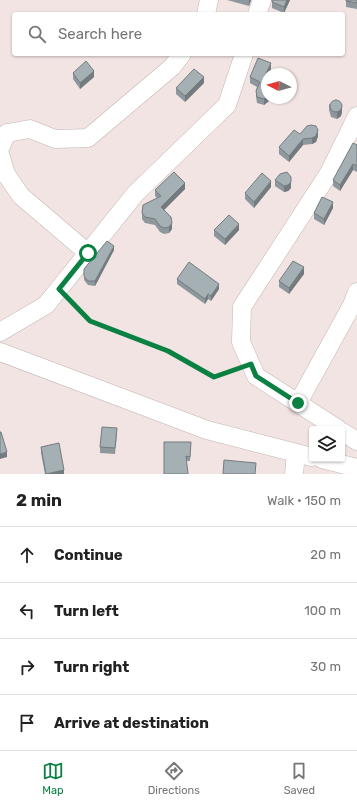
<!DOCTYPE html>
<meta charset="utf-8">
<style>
body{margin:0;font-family:Rubik,sans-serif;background:#f2f2f2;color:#222}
.controls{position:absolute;right:12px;bottom:12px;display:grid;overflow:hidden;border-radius:4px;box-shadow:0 1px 3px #0004}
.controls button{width:36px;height:36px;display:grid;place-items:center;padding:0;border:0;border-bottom:1px solid #e0e0e0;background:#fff;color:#222;font:20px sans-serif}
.compass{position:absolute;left:261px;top:68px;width:36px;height:36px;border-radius:50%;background:#fff;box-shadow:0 1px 3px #0004;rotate:276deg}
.stop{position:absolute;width:12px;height:12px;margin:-9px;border:3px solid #0b8043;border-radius:50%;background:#fff}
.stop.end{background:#0b8043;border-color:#fff;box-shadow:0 1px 4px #0008}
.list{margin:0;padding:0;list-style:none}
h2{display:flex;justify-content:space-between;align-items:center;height:52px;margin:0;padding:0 16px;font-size:17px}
h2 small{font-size:13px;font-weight:400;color:#767676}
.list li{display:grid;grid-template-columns:26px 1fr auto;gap:12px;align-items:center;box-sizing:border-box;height:56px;padding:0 16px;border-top:1px solid #e0e0e0}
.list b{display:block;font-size:15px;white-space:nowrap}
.list em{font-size:13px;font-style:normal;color:#767676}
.icon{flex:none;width:22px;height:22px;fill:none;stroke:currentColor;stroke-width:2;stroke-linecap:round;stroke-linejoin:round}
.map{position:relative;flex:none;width:357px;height:474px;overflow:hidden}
.search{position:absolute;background:#fff;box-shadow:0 1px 3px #0004;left:12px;right:12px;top:12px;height:44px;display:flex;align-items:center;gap:10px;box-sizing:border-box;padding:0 14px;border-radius:4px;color:#767676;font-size:15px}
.sheet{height:276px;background:#fff}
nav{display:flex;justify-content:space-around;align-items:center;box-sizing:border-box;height:56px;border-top:1px solid #e0e0e0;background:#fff;font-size:11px;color:#767676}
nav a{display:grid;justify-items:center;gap:2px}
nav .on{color:#0b8043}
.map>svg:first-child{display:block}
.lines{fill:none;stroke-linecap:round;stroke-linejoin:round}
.minor-casing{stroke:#c3b6b5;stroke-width:19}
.path{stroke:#a29898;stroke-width:2.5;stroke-dasharray:1 3;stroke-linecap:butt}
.minor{stroke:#fff;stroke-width:18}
.wall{fill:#8e979c}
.shaded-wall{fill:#747b7f}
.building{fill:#a5b0b5;stroke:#747b7f}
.route{stroke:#0b8043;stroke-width:5}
</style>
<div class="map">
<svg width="357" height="474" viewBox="0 0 357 474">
<rect width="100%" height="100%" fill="#f1e4e3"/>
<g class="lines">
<g class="minor-casing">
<path id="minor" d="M206 14 209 0
M257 14 262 0
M0 148 7 133 30 129 55 139 88 138 172 67 182 54
M0 154 6 174 21 196 88 253
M0 332 46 305 135 194 227 105 244 54
M0 352 207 430 312 457
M298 403 352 305 357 292
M338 429 256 376 241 342 242 307 329 173 357 116
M342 432 357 441
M322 459 357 468
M294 474 296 453"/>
</g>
<path class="path" d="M71 301 90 321 168 351 214 377 236 369"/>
<use href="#minor" class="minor"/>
</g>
<path class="wall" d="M227 0H251L249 6Z
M290 0 284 13 272 8V2Z
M357 0V9L346 7V1Z
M271 69 264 84 269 98V101L264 105 257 103 256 97V91L257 87 250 83V77Z
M73 73 94 77 80 89 73 79Z
M204 83 185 102 176 94V88Z
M329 104 342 112 341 116 337 119 331 117 329 110Z
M300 134 318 136 316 142 312 144 303 145 289 162 279 154V147Z
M357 145V172L353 170 340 191 333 186V180Z
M275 180 291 188 288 191 284 192 275 186Z
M271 187 254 208 245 199V193Z
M185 189 164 210 172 229 169 233 164 234 160 232 155 225 145 223 142 219V213L157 198 155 196V190Z
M333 208 324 225 314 219V213Z
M214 230H239L225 245 214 236Z
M114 250 95 286 88 285 84 280V269Z
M304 274 289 294 279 287V281Z
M177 279 219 289 211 301 208 299 205 304 177 284Z
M117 434 115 454 100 453V447Z
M41 447 64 474H45L41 453Z
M191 447 190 461H186L164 474Z"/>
<path class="shaded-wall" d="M249 0H251L249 6Z
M287 0H290L284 13V7Z
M271 63V69L269 74H267V78L262 88V82Z
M94 71V77L80 89V83Z
M204 77V83L185 102V96Z
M267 96V98H269V101L264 105V99Z
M342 106V112L341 116 337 119V113Z
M318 130V136L316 142 312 144V138Z
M303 139V145L289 162V156Z
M353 164V170L340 191V185Z
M291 177V188L288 191 284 192V186Z
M271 181V187L254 208V202Z
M185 183V189L161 213V207Z
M333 202V208L324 225V219Z
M172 223V229L169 233V227Z
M239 224V230L225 245V239Z
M114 246V250L95 286V281Z
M304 267V274L289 294V288Z
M219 284V289L211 301V296Z
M208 294V299L205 304V299Z
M7 452V457L0 459V454Z
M64 470V474H46Z"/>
<path class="building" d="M272 0H287L284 7 272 2Z
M346 0H357V3L346 1Z
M258 58 271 63 262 82 267 87V96L264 99 257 97 256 91 260 82 250 77Z
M86 61 94 71 80 83 73 73Z
M194 69 204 77 185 96 176 88Z
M330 106a6 6 0 1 1 12 0a6 6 0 1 1-12 0Z
M311 125 316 126 318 130 316 136 312 138 303 139 289 156 279 147 294 130 300 134 307 126Z
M353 143 357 145V166L353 164 340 185 333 180Z
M174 172 185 183 161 207 171 217 172 223 169 227 164 228 160 226 155 219 145 217 142 213 143 205 161 196 155 190Z
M287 172 291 177V182L288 185 284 186 275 180 280 174Z
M262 173 271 181 254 202 245 193Z
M322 197 333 202 324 219 314 213Z
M229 215 239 224 225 239 214 230Z
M107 241 114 246 95 281H88L84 276V269Z
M293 261 304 267 289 288 279 281Z
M189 262 219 284 211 296 208 294 205 299 177 279Z
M102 427 117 428 115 448 100 447Z
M0 432H1L7 452 0 454Z
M164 442H191L190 457 186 456 188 474H164Z
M59 443 64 470 46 474 41 447Z
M224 460 256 463 255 474H223Z"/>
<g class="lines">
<path class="route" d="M88 253 59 289 90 321 168 351 214 377 251 364 256 376 298 403"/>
</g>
</svg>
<div class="controls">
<button><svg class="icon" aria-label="layers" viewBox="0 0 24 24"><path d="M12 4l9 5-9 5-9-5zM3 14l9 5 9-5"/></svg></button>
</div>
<svg class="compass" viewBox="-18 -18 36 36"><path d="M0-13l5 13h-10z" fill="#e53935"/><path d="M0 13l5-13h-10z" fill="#767676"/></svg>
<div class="stop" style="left:88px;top:253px"></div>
<div class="stop end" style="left:298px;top:403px"></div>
<div class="search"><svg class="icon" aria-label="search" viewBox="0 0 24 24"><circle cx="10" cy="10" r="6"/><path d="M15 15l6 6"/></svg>Search here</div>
</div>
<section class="sheet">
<h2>2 min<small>Walk · 150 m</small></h2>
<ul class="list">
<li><svg class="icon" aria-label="ahead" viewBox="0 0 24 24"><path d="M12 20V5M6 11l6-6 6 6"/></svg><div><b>Continue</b></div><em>20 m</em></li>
<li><svg class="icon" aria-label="left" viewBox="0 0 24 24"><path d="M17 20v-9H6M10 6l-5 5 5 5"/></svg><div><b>Turn left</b></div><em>100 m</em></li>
<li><svg class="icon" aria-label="right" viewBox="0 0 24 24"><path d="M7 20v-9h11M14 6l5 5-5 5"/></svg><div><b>Turn right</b></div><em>30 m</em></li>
<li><svg class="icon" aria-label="arrive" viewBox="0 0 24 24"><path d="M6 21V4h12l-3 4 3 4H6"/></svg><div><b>Arrive at destination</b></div></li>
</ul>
</section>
<nav>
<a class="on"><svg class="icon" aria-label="map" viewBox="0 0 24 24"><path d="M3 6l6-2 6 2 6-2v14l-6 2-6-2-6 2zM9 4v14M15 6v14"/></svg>Map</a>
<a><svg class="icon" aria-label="directions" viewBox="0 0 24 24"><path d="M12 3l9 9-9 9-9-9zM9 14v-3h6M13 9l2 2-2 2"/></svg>Directions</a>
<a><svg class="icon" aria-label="saved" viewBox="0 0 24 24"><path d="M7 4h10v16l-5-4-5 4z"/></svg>Saved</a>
</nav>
